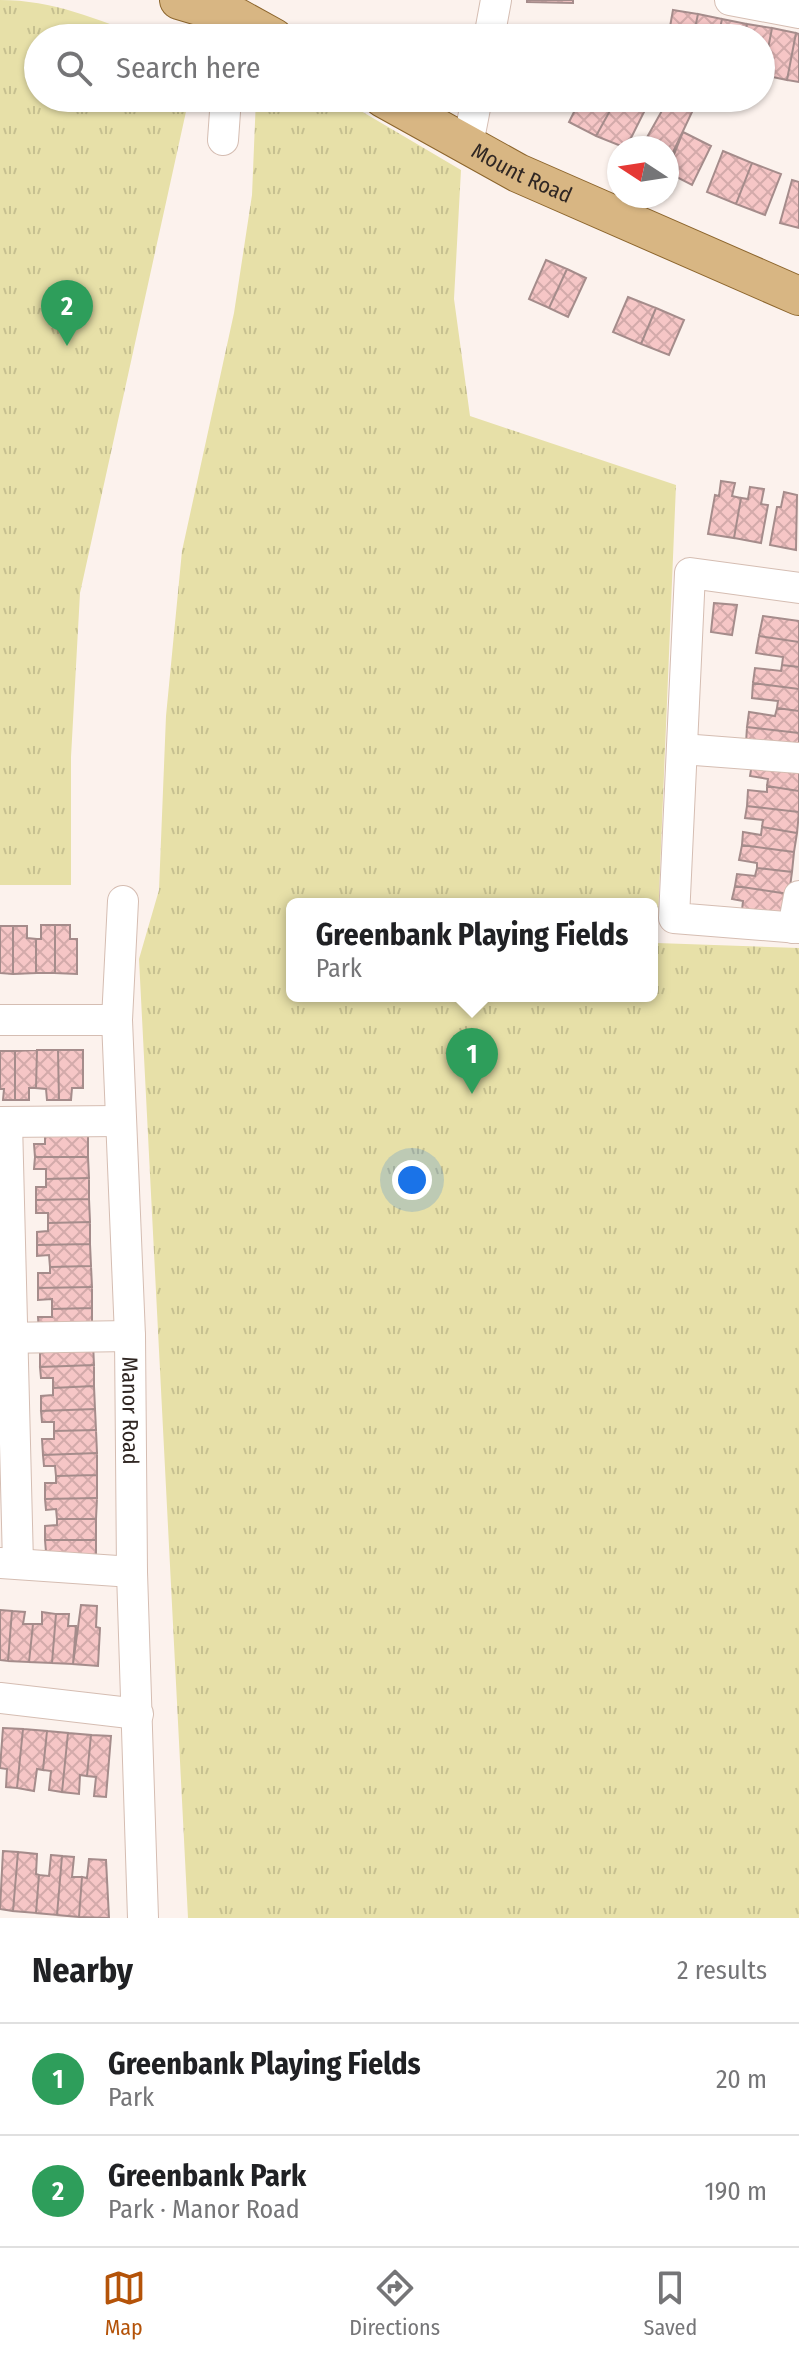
<!DOCTYPE html>
<meta charset="utf-8">
<style>
body{margin:0;font-family:"Fira Sans Condensed",sans-serif;background:#f2f2f2;color:#202124}
.compass{position:absolute;left:607px;top:136px;width:72px;height:72px;border-radius:50%;background:#fff;box-shadow:0 2px 6px #0004;rotate:282deg}
.you{position:absolute;left:412px;top:1180px;width:28px;height:28px;margin:-20px;border:6px solid #fff;border-radius:50%;background:#1a73e8;box-shadow:0 0 0 12px #1a73e833}
.badge{display:grid;place-items:center;width:52px;height:52px;border-radius:50%;background:#b45309;color:#fff;font-size:26px;font-weight:700}
.pin{position:absolute;translate:-50% -66px;filter:drop-shadow(0 2px 4px #0008)}
.pin::after{content:'';position:absolute;top:42px;width:28px;height:24px;background:inherit;clip-path:polygon(0 0,100% 0,50% 100%)}
.popup{position:absolute;left:286px;top:898px;width:372px;height:104px;box-sizing:border-box;display:grid;place-content:center;border-radius:12px;background:#fff;filter:drop-shadow(0 2px 6px #0005);font-size:26px;white-space:nowrap;color:#757577}
.popup b{font-size:30px;color:#202124}
.popup::after{content:'';position:absolute;left:50%;top:100%;margin-left:-16px;border:16px solid transparent;border-top-color:#fff}
.list{margin:0;padding:0;list-style:none}
h2{display:flex;justify-content:space-between;align-items:center;height:104px;margin:0;padding:0 32px;font-size:34px}
h2 small{font-size:26px;font-weight:400;color:#757577}
.list li{display:grid;grid-template-columns:52px 1fr auto;gap:24px;align-items:center;box-sizing:border-box;height:112px;padding:0 32px;border-top:2px solid #e0e0e0}
.list b{display:block;font-size:30px;white-space:nowrap}
.list p{margin:0;font-size:26px;white-space:nowrap;color:#757577}
.list em{font-size:26px;font-style:normal;color:#757577}
.icon{flex:none;width:44px;height:44px;fill:none;stroke:currentColor;stroke-width:2;stroke-linecap:round;stroke-linejoin:round}
.map{position:relative;flex:none;width:799px;height:1918px;overflow:hidden}
.search{position:absolute;background:#fff;box-shadow:0 2px 6px #0004;left:24px;right:24px;top:24px;height:88px;display:flex;align-items:center;gap:20px;box-sizing:border-box;padding:0 28px;border-radius:44px;color:#757577;font-size:30px}
.sheet{height:328px;background:#fff}
nav{display:flex;justify-content:space-around;align-items:center;box-sizing:border-box;height:112px;border-top:2px solid #e0e0e0;background:#fff;font-size:22px;color:#757577}
nav a{display:grid;justify-items:center;gap:4px}
nav .on{color:#b45309}
.map>svg:first-child{display:block}
.park{fill:url(#park-tufts);fill-rule:evenodd}
.building{fill:url(#building-cross-hatch);stroke:#a58c8b;stroke-width:2}
.lines{fill:none;stroke-linecap:round;stroke-linejoin:round}
.minor-casing{stroke:#d5bdb2;stroke-width:32}
.major-casing{stroke:#8c652c;stroke-width:40}
.minor{stroke:#fff;stroke-width:30}
.major{stroke:#d8b683;stroke-width:38}
.labels{text-anchor:middle;dominant-baseline:central;stroke-width:6;stroke-linejoin:round;paint-order:stroke}
.street-label{font-size:22px;fill:#302723;stroke:#fcf2ed}
</style>
<div class="map">
<svg width="799" height="1918" viewBox="0 0 799 1918">
<defs>
<pattern id="park-tufts" width="24" height="20" patternUnits="userSpaceOnUse" patternTransform="scale(2)"><rect width="24" height="20" fill="#e7e0a8"/><path d="M3 7l-1-3M5 7V3M7 7l1-3M15 17l-1-3M17 17v-4M19 17l1-3" fill="none" stroke="#c6c090"/></pattern>
<pattern id="building-cross-hatch" width="8" height="8" patternUnits="userSpaceOnUse" patternTransform="scale(2)"><rect width="8" height="8" fill="#f6c6c6"/><path d="M0 0l8 8M0 8l8-8" fill="none" stroke="#d3aaaa"/></pattern>
</defs>
<rect width="100%" height="100%" fill="#fcf2ed"/>
<path class="park" d="M0 0C53 0 97 19 146 38H38V98H189L80 593 71 757V885H0Z
M256 98H339L461 170 454 299 470 416 676 485 657 943 799 948V1918H188L139 959 159 890 166 716 182 551 234 313 252 195ZM292 904H652V996H292Z"/>
<path class="building" d="M527 0H573V3L527 2Z
M673 10 698 14 693 38H668Z
M698 14 722 19 718 38H693Z
M722 19 747 24 744 38H718Z
M747 24 772 28 763 75 761 38H744Z
M515 26 536 36 535 38H509Z
M772 28 796 33 787 80 763 75Z
M796 33 799 34V82L787 80Z
M581 98H617L596 136 569 122Z
M617 98 644 112 626 148 596 136Z
M668 100 692 112 667 165V148H641Z
M683 132 711 146 692 185 667 172Z
M723 151 752 163 736 204 707 192Z
M752 163 781 174 765 215 736 204Z
M792 180 799 182V228L780 223Z
M546 260 567 269 549 308 529 299Z
M567 269 586 278 568 317 549 308Z
M628 297 656 308 641 344 613 332Z
M656 308 684 320 669 355 641 344Z
M721 481 735 483 732 496 741 498 734 538 708 534 715 495 719 496Z
M750 487 764 489 761 504 768 505 761 543 734 538 741 498 748 499Z
M784 492 797 495 796 550 770 545 777 507H781Z
M714 603 737 605 732 635 711 632Z
M763 616 799 621V642L759 636Z
M759 636 799 642V667L782 665 783 657 756 653Z
M782 665 799 667V689L753 683 755 668 781 671Z
M753 683 799 689V711L777 708 778 701 752 698Z
M777 708 799 711V733L747 727 749 712 775 716Z
M747 727 799 733V756L746 743Z
M752 764 799 771V791L767 786 768 779 750 776Z
M767 786 799 791V812L747 806 748 790 767 792Z
M747 806 799 812 797 833 762 827 763 820 745 818Z
M762 827 797 833 794 852 742 845 743 832 761 835Z
M742 845 794 852 792 872 757 868V863L739 860Z
M757 868 792 872 789 894 735 886 737 874 755 876Z
M735 886 789 894 787 917 742 910 743 901 732 899Z
M41 925H55V973H36V939H41Z
M55 925H70V939H77V974L55 973Z
M0 926H13V974L0 973Z
M13 926H27V938L36 939V973L13 974Z
M37 1050H58L59 1100H47L46 1089 36 1088Z
M37 1050 36 1088H29V1100H15V1051Z
M58 1050H83V1088H72L71 1100H59Z
M0 1051H15V1100H3L4 1089H0Z
M45 1134H88V1157H35L34 1144H45Z
M35 1157H88L89 1178 46 1179V1169H34Z
M89 1178V1199L36 1200V1187H46V1179Z
M89 1199 90 1222 48 1223V1213H36V1200Z
M90 1222V1244L37 1245V1232L48 1231V1223Z
M90 1244 91 1266 50 1267 49 1255 37 1256V1245Z
M91 1266 92 1287 38 1288V1273H50V1267Z
M92 1287V1308L52 1309V1299L38 1300V1288Z
M92 1308V1331L39 1333 38 1317H52V1309Z
M93 1343 94 1365 40 1367V1353Z
M94 1365V1386L53 1388V1378H41L40 1367Z
M94 1386 95 1409 41 1411V1396L53 1395V1388Z
M95 1409 96 1430 54 1431V1422H42L41 1411Z
M96 1430 97 1453 43 1455 42 1439H54V1431Z
M97 1453V1475L56 1476 55 1466H44L43 1455Z
M97 1475V1498L45 1499V1483H56V1476Z
M97 1498 96 1519H57L56 1509 46 1510 45 1499Z
M57 1519H96V1540H45V1526L57 1525Z
M45 1540H96V1561L46 1552Z
M81 1605 97 1606 96 1627 100 1628 98 1666 73 1664Z
M0 1610 12 1611 8 1661 0 1660Z
M12 1611 25 1612 23 1624H33L29 1662 8 1661Z
M42 1612 56 1614 52 1663 29 1662 33 1624H42Z
M56 1614H69L68 1626H76L73 1664 52 1663Z
M3 1728 23 1729 17 1788 6 1787 7 1769 0 1768Z
M23 1729 47 1731 43 1770 37 1769 34 1791 17 1788Z
M47 1731 68 1733 62 1792 49 1790 51 1771 43 1770Z
M68 1733 91 1735 87 1776 80 1775 79 1794 62 1792Z
M91 1735 111 1736 106 1797 94 1796 96 1777 87 1776Z
M3 1851 18 1852 13 1911 0 1909Z
M18 1852 37 1854 36 1874 39 1875 36 1913 13 1911Z
M51 1855 62 1856 57 1915 36 1913 39 1875 49 1876Z
M62 1856 74 1857 72 1877H82L79 1917 57 1915Z
M89 1859 106 1860 109 1918 79 1917 82 1877 87 1878Z"/>
<g class="lines">
<g class="minor-casing">
<g id="minor">
<path d="M730 0 799 13"/>
<path d="M489 38 496 0"/>
<path d="M223 140 226 98"/>
<path d="M468 144 477 98"/>
<path d="M799 588 690 573 674 918 799 928"/>
<path d="M682 749 799 758"/>
<path id="s1" d="M123 901 117 1020 130 1336 132 1572 143 1918"/>
<path d="M793 928 799 896"/>
<path d="M0 1020H117"/>
<path d="M0 1122 120 1121"/>
<path d="M7 1122 18 1564"/>
<path d="M0 1338 130 1336"/>
<path d="M0 1563 132 1572"/>
<path d="M0 1698 138 1714"/>
</g>
</g>
<g class="major-casing">
<g id="major">
<path d="M179 0 236 17 274 38"/>
<path id="s2" d="M383 98 518 173 799 296"/>
</g>
</g>
<use href="#minor" class="minor"/>
<use href="#major" class="major"/>
</g>
<g class="labels">
<g class="street-label">
<text stroke="none"><textPath href="#s2" startOffset="158">Mount Road</textPath></text>
<text stroke="none"><textPath href="#s1" startOffset="510">Manor Road</textPath></text>
</g>
</g>
</svg>
<svg class="compass" viewBox="-18 -18 36 36"><path d="M0-13l5 13h-10z" fill="#e53935"/><path d="M0 13l5-13h-10z" fill="#757577"/></svg>
<div class="you"></div>
<div class="pin badge" style="left:472px;top:1094px;background:#2e9e5b">1</div>
<div class="popup"><b>Greenbank Playing Fields</b>Park</div>
<div class="pin badge" style="left:67px;top:346px;background:#2e9e5b">2</div>
<div class="search"><svg class="icon" aria-label="search" viewBox="0 0 24 24"><circle cx="10" cy="10" r="6"/><path d="M15 15l6 6"/></svg>Search here</div>
</div>
<section class="sheet">
<h2>Nearby<small>2 results</small></h2>
<ul class="list">
<li><span class="badge" style="background:#2e9e5b">1</span><div><b>Greenbank Playing Fields</b><p>Park</p></div><em>20 m</em></li>
<li><span class="badge" style="background:#2e9e5b">2</span><div><b>Greenbank Park</b><p>Park · Manor Road</p></div><em>190 m</em></li>
</ul>
</section>
<nav>
<a class="on"><svg class="icon" aria-label="map" viewBox="0 0 24 24"><path d="M3 6l6-2 6 2 6-2v14l-6 2-6-2-6 2zM9 4v14M15 6v14"/></svg>Map</a>
<a><svg class="icon" aria-label="directions" viewBox="0 0 24 24"><path d="M12 3l9 9-9 9-9-9zM9 14v-3h6M13 9l2 2-2 2"/></svg>Directions</a>
<a><svg class="icon" aria-label="saved" viewBox="0 0 24 24"><path d="M7 4h10v16l-5-4-5 4z"/></svg>Saved</a>
</nav>
